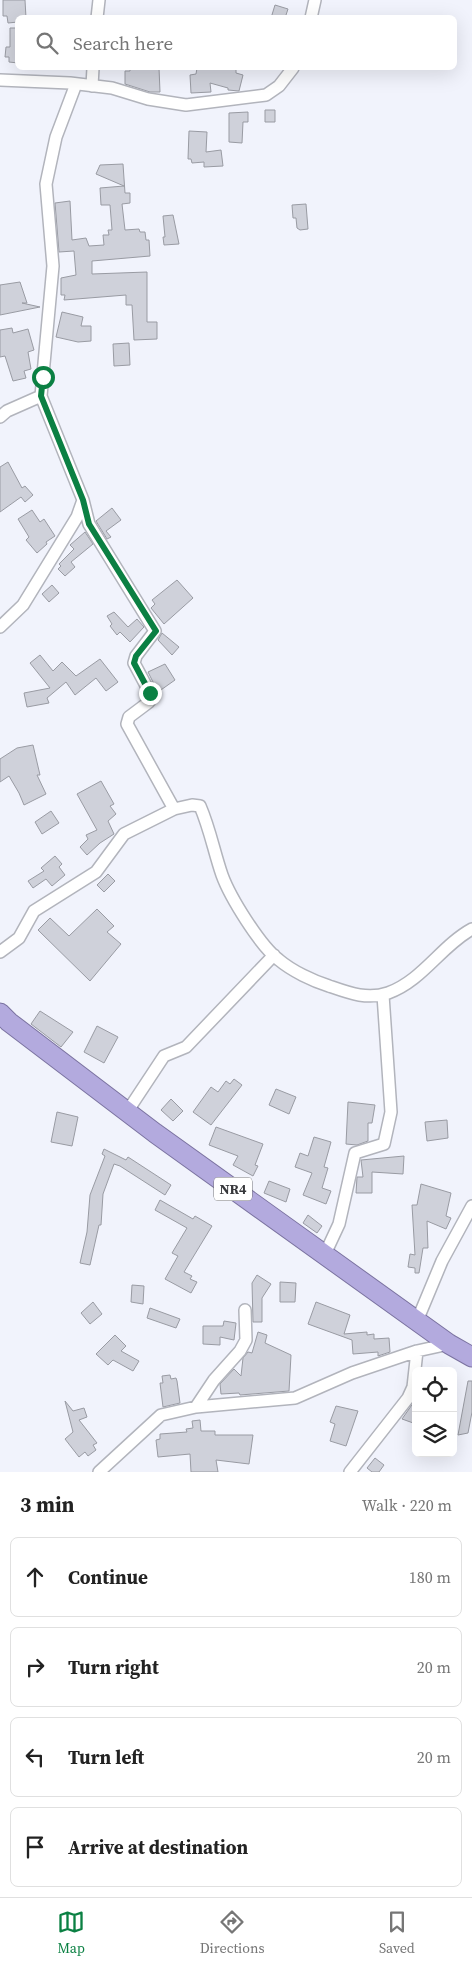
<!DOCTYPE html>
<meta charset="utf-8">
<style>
body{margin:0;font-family:"Source Serif 4",serif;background:#f6f6f6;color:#222}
.controls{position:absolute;right:15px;bottom:15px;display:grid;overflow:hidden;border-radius:8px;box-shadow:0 5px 20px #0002}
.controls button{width:45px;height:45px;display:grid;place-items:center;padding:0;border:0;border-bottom:1px solid #e0e0e0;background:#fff;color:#222;font:25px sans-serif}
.stop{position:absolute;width:15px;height:15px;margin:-11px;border:4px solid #0b8043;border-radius:50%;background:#fff}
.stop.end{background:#0b8043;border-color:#fff;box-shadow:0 1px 5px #0008}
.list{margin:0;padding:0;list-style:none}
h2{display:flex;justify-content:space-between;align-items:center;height:65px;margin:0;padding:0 20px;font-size:21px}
h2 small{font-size:16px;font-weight:400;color:#767676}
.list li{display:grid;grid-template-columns:32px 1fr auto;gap:15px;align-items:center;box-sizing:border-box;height:80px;margin:0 10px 10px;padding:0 10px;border:1px solid #e0e0e0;border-radius:8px}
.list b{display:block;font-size:19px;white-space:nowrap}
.list em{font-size:16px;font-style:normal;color:#767676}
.icon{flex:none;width:28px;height:28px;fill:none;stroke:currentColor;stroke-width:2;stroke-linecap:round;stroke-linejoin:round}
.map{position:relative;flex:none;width:472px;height:1472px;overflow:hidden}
.search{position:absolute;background:#fff;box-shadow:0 5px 20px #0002;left:15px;right:15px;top:15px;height:55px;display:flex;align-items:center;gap:12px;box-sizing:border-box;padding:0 18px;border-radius:8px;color:#767676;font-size:19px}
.sheet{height:425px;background:#fff}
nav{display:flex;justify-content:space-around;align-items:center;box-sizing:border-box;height:70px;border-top:1px solid #e0e0e0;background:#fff;font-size:14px;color:#767676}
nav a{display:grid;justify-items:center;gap:2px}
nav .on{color:#0b8043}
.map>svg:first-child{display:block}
.building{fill:#cfd1da;stroke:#999ba3}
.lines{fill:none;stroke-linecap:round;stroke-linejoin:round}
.minor-casing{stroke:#b2b4bc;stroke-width:14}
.trunk-casing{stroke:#7b73a0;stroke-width:21}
.minor{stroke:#fff;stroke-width:11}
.trunk{stroke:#b3aade;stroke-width:19}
.route{stroke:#0b8043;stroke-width:6}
.labels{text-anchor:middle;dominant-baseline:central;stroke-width:4.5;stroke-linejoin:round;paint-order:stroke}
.shield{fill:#fff;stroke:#727376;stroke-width:1}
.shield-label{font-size:14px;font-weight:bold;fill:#36373b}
</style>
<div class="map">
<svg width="472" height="1472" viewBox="0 0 472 1472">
<rect width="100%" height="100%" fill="#f1f3fc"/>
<path class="building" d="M3 0H25L26 18H18V22L8 23 7 16H3Z
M275 5 288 9 285 18H271Z
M10 28H18V63L9 62V57H5L6 47H10Z
M130 68H159L160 92H150L125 84V71H130Z
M197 68H236V73L243 75 239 91 228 90V88L210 83 211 92 191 93 190 75 196 74Z
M265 110H275V122H265Z
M248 112V122H243L242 143 229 142V113Z
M189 131 207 132 206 152 221 150 223 166 204 167V162L192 163 191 159H188Z
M123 164 125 193H130V203L122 204 125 230 139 229 140 232H145L146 240H149L150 256 92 261V274L147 272V322H157V339L134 340 132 305H126V295L64 300 65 295H61V278L76 275 74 251 59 252 55 203 70 201 72 240 86 238 89 246 104 245 103 235H109L108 230H112L110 205H101L100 188 124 186 96 174 100 165Z
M306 204 308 229 300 230 297 228 296 218H293L292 205Z
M173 215 179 244 164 245 163 237H165L163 216Z
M20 282 27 303H22L40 307 0 315V285Z
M62 312 83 317 81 326H91V341L78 342 56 337Z
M12 328 13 333 28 329 34 350 28 352 31 369 24 371 26 378 13 381 5 356 0 357V330Z
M129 343 130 365 114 366 113 344Z
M8 462 22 488 25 486 33 495 25 502 21 497 0 512V467Z
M112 508 121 520 106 531 111 537 107 539 96 521Z
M32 510 40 522 44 519 55 536 46 542 47 544 37 553 26 540 29 537 18 519Z
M85 532 93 544 71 562 75 567 65 576 58 569 61 566 59 564 74 549 70 545Z
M177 580 193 598 164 624 151 608 155 604 152 600Z
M52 585 59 593 49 602 42 594Z
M114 612 128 627 137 619 144 627 130 642 120 632 117 635 110 626 112 624 107 616Z
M162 633 179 647 172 655 158 640Z
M40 655 53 671 62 662 76 676 100 659 118 682 106 691 96 678 75 695 66 682 47 698 49 703 27 707 24 693 50 688 30 663Z
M165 664 175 680 158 692 148 672Z
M33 745 40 775H37L46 794 24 805 19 793 9 776 0 782V759L17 748Z
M101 781 114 804 110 806 116 814 108 821 114 834 100 843 87 855 80 847 88 839 86 835 97 830 77 794Z
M51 811 59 823 42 834 35 822Z
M55 856 62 864 59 867 65 875 52 886 46 879 33 888 28 881 44 871 41 868Z
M108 874 115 881 104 892 97 885Z
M97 909 114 926 107 932 121 944 90 981 38 930 50 918 69 936Z
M40 1011 73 1032 61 1047 31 1024Z
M97 1026 118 1037 104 1063 84 1052Z
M234 1079 242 1085 211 1125 193 1112 211 1087 218 1092 226 1081 230 1084Z
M276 1089 296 1097 289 1114 269 1105Z
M171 1099 183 1111 173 1121 161 1110Z
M348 1102 375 1105 372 1123H368V1141L357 1145 346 1144Z
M57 1112 78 1117 72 1146 51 1142Z
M447 1120 448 1138 427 1141 425 1122Z
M216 1127 263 1144 255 1165 258 1166 253 1176 233 1165 238 1156 209 1145Z
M314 1137 331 1142 324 1167 328 1168 322 1188 331 1191 326 1204 303 1195 312 1173 295 1167 300 1153 308 1156Z
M104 1149 126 1160 128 1157 171 1185 165 1195 120 1166 114 1164 103 1194 101 1225H99L90 1265 80 1263 87 1232 90 1195 105 1156 102 1154Z
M404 1156 403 1174 372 1172V1193H356L357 1177H363L361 1160Z
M269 1181 290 1189 286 1202 264 1193Z
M421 1184 451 1193 446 1216 451 1218 446 1229 427 1221 428 1248H423L419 1273H415V1268L408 1267 410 1254 415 1255 412 1205H417Z
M160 1200 193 1219 195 1216 212 1226 184 1272 192 1276 190 1279 197 1282 191 1293 165 1279 178 1256 172 1253 187 1228 155 1210Z
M308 1215 322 1226 317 1233 303 1223Z
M257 1275 271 1284 262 1298V1322H253L252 1283Z
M280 1282 296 1283 295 1302H280Z
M132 1285 144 1286 143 1304 131 1302Z
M93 1302 102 1314 90 1324 81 1313Z
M316 1302 350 1315 344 1334 367 1332V1335L374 1334V1339L389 1338 390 1352 378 1356V1352L353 1354 352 1340 308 1324Z
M150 1308 180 1319 176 1328 147 1318Z
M224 1321 236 1323 234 1340 220 1337V1345L203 1344V1326H223Z
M258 1332 267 1335 265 1343 291 1355 289 1391 240 1395 239 1393 221 1394 220 1384 234 1369 241 1376 243 1358 248 1352 252 1353Z
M115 1335 126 1346 121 1351 139 1361 133 1371 113 1360 108 1365 96 1354Z
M170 1375 171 1379 176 1378 177 1381 180 1403 163 1407 160 1383H163L162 1376Z
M468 1381H472V1412L468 1433 458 1435Z
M416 1399V1424L402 1419Z
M65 1401 73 1411 84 1408 87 1417 79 1420 97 1443 93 1445 96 1450 88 1456 85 1452 79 1457 65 1439 73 1432Z
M336 1406 358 1411 346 1446 330 1441 335 1424 330 1422Z
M200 1420 201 1431H215V1435H253L249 1464 216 1460 218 1472H191L190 1454 158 1457 156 1440 160 1439V1434L187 1432 186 1429 193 1428 192 1421Z
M375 1458 384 1465 379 1472H372L367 1468Z"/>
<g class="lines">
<g class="minor-casing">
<path id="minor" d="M97 18 99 0
M311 18 315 0
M0 80 70 83 112 88 148 99 186 105 266 95 279 86 293 68
M76 84 56 137 46 184 53 266 41 396 83 500 89 524 155 631 136 656 134 663 150 693 149 702 129 717 127 724 174 809
M92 86 93 68
M0 417 7 411 41 396
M0 627 23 605 77 517 83 500
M0 952 19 938 34 911 96 872 124 834 174 809 192 805 200 806C210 829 214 852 222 875 230 897 260 946 279 960 292 971 313 981 329 986 349 993 367 1000 388 993 422 981 441 946 472 929
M127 1112 164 1056 186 1047 274 955
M325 1254 339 1224 355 1153 384 1144 391 1112 383 995
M417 1321 442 1261 472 1206
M196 1407 214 1380 240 1351 246 1340 245 1310
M99 1472 161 1415 196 1407 295 1398 352 1373 417 1351 449 1344
M350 1472 408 1398 413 1387 417 1351"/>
</g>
<g class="trunk-casing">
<path id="trunk" d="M0 1013 9 1022 155 1133 449 1344 472 1357"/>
</g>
<use href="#minor" class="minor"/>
<use href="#trunk" class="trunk"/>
</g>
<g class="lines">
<path class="route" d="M43 377 41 396 83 500 89 524 156 631 136 656 134 663 150 693"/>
</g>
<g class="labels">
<rect class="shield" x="214" y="1177.5" width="38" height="23" rx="4"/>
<g class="shield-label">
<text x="233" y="1189">NR4</text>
</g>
</g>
</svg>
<div class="controls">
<button><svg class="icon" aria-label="locate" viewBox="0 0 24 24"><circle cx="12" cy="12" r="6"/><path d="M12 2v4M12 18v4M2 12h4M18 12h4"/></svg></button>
<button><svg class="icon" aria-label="layers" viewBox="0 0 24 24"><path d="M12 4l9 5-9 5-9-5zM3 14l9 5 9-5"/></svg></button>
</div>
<div class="stop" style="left:43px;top:377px"></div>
<div class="stop end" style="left:150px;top:693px"></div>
<div class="search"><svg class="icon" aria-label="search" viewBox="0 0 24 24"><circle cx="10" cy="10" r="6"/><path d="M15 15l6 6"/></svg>Search here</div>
</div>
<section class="sheet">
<h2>3 min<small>Walk · 220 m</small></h2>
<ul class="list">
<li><svg class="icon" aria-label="ahead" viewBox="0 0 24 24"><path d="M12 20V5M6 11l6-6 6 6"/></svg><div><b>Continue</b></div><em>180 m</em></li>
<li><svg class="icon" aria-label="right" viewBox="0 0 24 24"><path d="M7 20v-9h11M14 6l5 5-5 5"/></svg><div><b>Turn right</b></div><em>20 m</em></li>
<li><svg class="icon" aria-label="left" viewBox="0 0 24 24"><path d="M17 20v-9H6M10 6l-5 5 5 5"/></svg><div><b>Turn left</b></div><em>20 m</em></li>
<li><svg class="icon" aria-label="arrive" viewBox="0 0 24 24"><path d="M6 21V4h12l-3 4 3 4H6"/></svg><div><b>Arrive at destination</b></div></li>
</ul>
</section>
<nav>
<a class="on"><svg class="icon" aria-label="map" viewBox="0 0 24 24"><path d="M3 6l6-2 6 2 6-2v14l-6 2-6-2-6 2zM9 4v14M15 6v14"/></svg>Map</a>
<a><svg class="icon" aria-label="directions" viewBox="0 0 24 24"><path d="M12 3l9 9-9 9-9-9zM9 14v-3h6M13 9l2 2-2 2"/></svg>Directions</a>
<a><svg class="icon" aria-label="saved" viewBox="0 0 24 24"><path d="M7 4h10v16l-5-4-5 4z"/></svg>Saved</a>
</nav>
